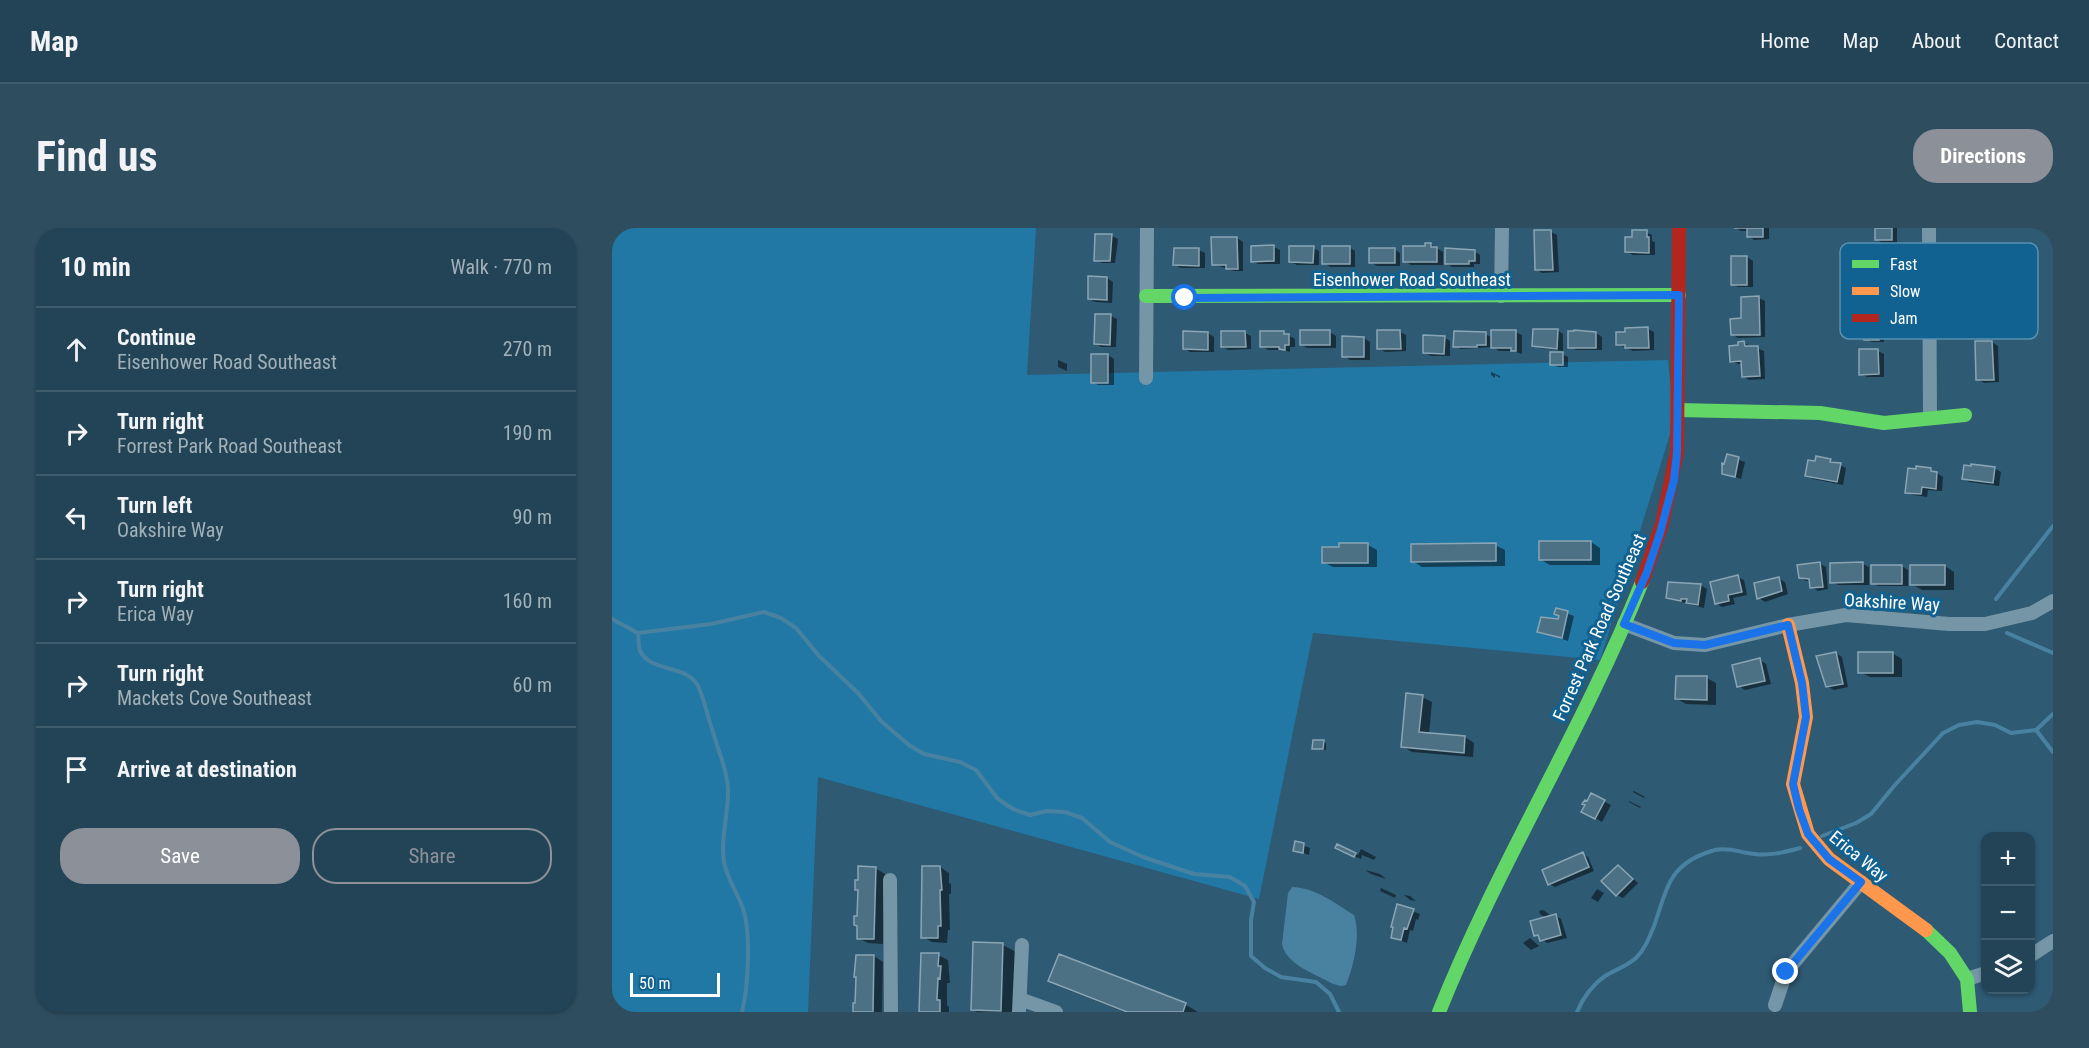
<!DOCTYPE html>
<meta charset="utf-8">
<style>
body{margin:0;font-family:"Roboto Condensed",sans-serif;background:#2e4e60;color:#f1f3f6}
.controls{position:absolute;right:18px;bottom:18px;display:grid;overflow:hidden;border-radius:12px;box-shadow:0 2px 4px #0004}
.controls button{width:54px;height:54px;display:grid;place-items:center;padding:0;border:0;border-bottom:2px solid #3f5c6c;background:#224456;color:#f1f3f6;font:30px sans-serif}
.scale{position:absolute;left:18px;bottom:15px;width:90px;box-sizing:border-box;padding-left:6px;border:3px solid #fff;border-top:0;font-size:16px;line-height:21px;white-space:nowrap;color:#fff;-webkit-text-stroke:4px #116290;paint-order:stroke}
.stop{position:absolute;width:18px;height:18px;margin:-14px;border:4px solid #1a73e8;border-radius:50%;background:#fff}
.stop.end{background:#1a73e8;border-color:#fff;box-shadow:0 2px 6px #0008}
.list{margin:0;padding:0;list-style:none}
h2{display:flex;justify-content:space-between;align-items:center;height:78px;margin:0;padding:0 24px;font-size:26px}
h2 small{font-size:20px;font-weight:400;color:#a2b0b9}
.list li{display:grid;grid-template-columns:39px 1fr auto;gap:18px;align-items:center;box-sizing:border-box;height:84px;padding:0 24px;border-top:2px solid #3f5c6c}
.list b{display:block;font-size:22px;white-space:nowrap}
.list p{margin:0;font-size:20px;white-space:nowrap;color:#a2b0b9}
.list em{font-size:20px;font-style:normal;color:#a2b0b9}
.actions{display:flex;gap:12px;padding:18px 24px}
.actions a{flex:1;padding:14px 0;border:2px solid #8c9099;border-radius:24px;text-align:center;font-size:21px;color:#8c9099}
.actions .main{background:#8c9099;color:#fff}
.icon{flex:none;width:33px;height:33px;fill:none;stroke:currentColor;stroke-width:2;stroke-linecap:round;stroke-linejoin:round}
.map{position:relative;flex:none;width:1441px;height:784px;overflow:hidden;border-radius:24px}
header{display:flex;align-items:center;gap:36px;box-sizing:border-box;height:84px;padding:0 30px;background:#224456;border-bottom:2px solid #3f5c6c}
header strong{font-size:28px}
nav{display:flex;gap:33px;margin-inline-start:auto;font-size:21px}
.intro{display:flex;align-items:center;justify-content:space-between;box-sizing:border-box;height:144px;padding:0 36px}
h1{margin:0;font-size:42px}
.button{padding:15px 27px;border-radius:24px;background:#8c9099;color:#fff;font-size:21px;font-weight:700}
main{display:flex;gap:36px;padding:0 36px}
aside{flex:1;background:#224456;border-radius:24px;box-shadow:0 2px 4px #0004}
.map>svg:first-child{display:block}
.green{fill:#2178a5}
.water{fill:#4882a0}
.shadow{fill:#0007}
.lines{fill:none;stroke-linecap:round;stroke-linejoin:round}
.stream{stroke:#4882a0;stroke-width:4}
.building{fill:#4d7184;stroke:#8aa5b4;stroke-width:1.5}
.street{stroke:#7596a6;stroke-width:14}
.fast{stroke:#63d668;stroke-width:14}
.slow{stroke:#ff974d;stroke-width:14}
.jam{stroke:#b3261e;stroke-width:14}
.route{stroke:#1a73e8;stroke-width:8}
.labels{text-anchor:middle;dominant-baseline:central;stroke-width:6;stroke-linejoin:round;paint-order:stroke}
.street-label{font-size:18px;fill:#fff;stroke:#116290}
.key{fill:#116290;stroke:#5891b1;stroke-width:1.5}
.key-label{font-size:16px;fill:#fff}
</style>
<header>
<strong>Map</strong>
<nav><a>Home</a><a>Map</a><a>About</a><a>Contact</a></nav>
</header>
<div class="intro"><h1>Find us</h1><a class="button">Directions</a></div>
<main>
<aside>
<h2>10 min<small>Walk · 770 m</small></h2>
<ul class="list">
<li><svg class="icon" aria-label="ahead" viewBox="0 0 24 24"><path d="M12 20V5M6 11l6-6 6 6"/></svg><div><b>Continue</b><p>Eisenhower Road Southeast</p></div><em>270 m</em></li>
<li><svg class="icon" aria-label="right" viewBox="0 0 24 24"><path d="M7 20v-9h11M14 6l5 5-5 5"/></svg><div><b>Turn right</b><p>Forrest Park Road Southeast</p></div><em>190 m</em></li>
<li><svg class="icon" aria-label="left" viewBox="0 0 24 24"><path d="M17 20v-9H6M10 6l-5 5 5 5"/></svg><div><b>Turn left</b><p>Oakshire Way</p></div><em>90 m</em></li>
<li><svg class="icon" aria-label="right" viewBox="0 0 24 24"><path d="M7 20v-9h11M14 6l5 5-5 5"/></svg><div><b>Turn right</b><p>Erica Way</p></div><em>160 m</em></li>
<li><svg class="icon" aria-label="right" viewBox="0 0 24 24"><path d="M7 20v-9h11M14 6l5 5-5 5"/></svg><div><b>Turn right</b><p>Mackets Cove Southeast</p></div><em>60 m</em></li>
<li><svg class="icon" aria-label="arrive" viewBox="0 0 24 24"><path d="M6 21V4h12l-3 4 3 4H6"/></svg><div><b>Arrive at destination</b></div></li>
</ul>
<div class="actions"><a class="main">Save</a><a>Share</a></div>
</aside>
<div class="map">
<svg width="1441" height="784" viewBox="0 0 1441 784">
<rect width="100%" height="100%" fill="#2e5a73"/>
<path class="green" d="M0 0H424L415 147 1056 132 1062 193 988 432 701 405 647 671 206 549 196 784H0Z"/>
<path class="water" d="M680 659C704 660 723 675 742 687 749 707 742 738 734 757L729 758 721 756C704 746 674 737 670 716L676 665Z"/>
<path class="shadow" d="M1124 0H1157V11L1142 12 1136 8V3H1129Z
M1264 0H1285V15H1270L1264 11Z
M939 4 945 7 947 44 930 45 924 41Z
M1034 4 1040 7V13L1043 14V27H1021L1014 23 1021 11Z
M484 8H500L506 11 503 35H490L484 32Z
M625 10 631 14V43H622L601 36Z
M818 16 831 24V37H799L793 33Z
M662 19 668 22V36H646L640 33Z
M737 19 743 23V39H718L712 35Z
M701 20 707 23V37H685L679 34Z
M782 21 788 25V38H765L759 34Z
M834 21 862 23 868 27V36H862V39H840L834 35Z
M587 22 593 25V40H569L563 37Z
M1135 29 1141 33V59H1126L1120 56Z
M495 50 501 54 500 75 483 74 477 71Z
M1147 70 1153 73V109L1126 110 1120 106Z
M1255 73H1278L1284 76V91H1273L1272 114H1260L1254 111Z
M499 88 505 91 504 119H489L483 115Z
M1036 101 1042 104V122L1021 123 1005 116Z
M945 102 951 106V123L928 120 922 117Z
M718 104 724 108V120H695L689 116Z
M788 104 794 107V123L773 124 767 120Z
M903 104 910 107V126L901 123H887L881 119 849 121 843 118 873 106 881 110Z
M596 105 602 109V124H578L572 120Z
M633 105 639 108V121L616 122 610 118Z
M672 105 683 111V119H678V124L671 122H656L650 118Z
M984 105 990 109V122H964L958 119Z
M832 109 838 113V128H819L813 125Z
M752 110 758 114V132H738L732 128Z
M1380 114 1386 118 1387 154 1372 155 1366 151Z
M1132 115 1152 123 1153 151 1137 152 1131 148V136H1126L1119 133Z
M1248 123H1266L1272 126V149H1255L1248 146Z
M950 126 956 129V139H946L940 136Z
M496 127 502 131V157H486L480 154Z
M446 132 455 136V143L446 139Z
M879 144 888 148V150L883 147V150L879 147Z
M1116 228 1133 234 1129 251 1112 245Z
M1218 232 1234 240 1231 257 1201 251 1195 247Z
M1382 240 1389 244 1387 258 1357 254 1351 250Z
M1319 241 1331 249 1330 263 1316 262 1315 269 1301 267 1295 264Z
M979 314 988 320V337H938L929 332Z
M756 317 765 322V339H721L711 334Z
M883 317 893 322V338L810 339 801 333Z
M1208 336 1214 339 1216 361 1206 363 1200 359 1198 353H1194L1188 350Z
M1251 336 1257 339V357H1226L1220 354Z
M1290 338 1296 342V358H1266L1260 355Z
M1333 338 1342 344V362H1310L1300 356Z
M1126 349 1132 352 1135 367 1121 370 1123 376 1110 379 1104 375Z
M1167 351 1173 354 1176 366 1153 374 1147 370Z
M1089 357 1095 361 1092 380 1062 372 1055 369Z
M945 382 962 388 956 413 927 403 947 393 949 388Z
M1224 425 1230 429 1236 459 1222 462 1215 458Z
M1280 425 1290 431V449H1258L1248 444Z
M1148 432 1154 436 1159 456 1133 462 1127 458Z
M1095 450 1104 455V477L1074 476 1065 471Z
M810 469 820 474 817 506 853 509 862 515 861 529 800 524 790 518Z
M712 514 714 515V522L701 520Z
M1022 563 1033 569 1032 570 1021 564Z
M980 567 999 577 990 594 971 583Z
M1017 573 1029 579 1028 580 1017 574Z
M684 615 698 620 697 627 683 622Z
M726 618 746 627 749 621 764 629 762 632 750 627 749 631 731 623Z
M970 626 976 629 982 643 943 659 937 656Z
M1006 638 1026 655 1011 670 1005 667Z
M328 639 337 645V655L339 656V666H337L338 702H336L335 715 320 714 311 709Z
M263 640 273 646 271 716 256 715 246 710 247 663 244 661Z
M753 642 768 646 774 651 759 646Z
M769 660 784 667 783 670 768 663Z
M985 661 992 665 986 674 979 670Z
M792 667 798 668 804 673 798 672Z
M786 678 808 686 806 692 804 691 801 703 798 702 795 715 780 709Z
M931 682 937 686 938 689 943 687 949 691 955 710 935 715 924 707 934 690 928 686 927 683Z
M918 710 927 718 919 722 911 715Z
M391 717 404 724 401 784H365L360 781Z
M326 727 336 732 338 755H335V777L337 779V784H309Z
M448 727 574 777 586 784H512L451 760 438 753Z
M262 728 271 734 270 784H242L245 777V750L243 749Z"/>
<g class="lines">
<path class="stream" d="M1384 371 1441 298
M0 391 26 405 99 396 152 384 169 390 184 400 207 428 246 465 269 493 297 517 312 526 348 534 364 542 386 571 401 581 418 587 435 583 453 584 470 590 498 614 531 629 582 646 618 649 633 658 642 674 639 692V728L653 740 669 749 704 754 718 766 727 784
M26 405C27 410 26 418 28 423 40 446 76 435 87 460 93 474 96 490 101 504 106 523 115 540 116 561 117 585 108 609 112 634 115 652 127 666 132 684 139 708 136 760 130 784
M1395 405 1441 425
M1424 502 1441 524
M1210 608 1244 595 1259 586 1282 558 1331 505 1347 497 1365 494 1383 497 1399 505 1424 502 1441 486
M965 784C971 770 980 757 993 748 1003 742 1015 738 1024 730 1033 721 1037 710 1042 698 1056 658 1057 635 1103 622 1119 619 1129 625 1143 626 1159 628 1173 624 1188 620"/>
</g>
<path class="building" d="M1122 0H1151V9H1135V0Z
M1263 0H1280V12H1263Z
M922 2H939L941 42H923Z
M1020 2H1035V9H1037V25L1013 24V9H1020Z
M483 6H500L498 33H482Z
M599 9H625L626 41H614V37H600Z
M813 15H819V19H825V34H791V18H813Z
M662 17V33L639 34V18Z
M677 18H702L701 35 677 34Z
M710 18H738V36H710Z
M562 20H587V38L561 37Z
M757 20H783V35H757Z
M833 20 863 22V33H857V36H833Z
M1119 28H1135V57H1119Z
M476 48 495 49V72L476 71Z
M1147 68 1148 107H1119L1118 91 1129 90V69Z
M1254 71H1278V89H1267V112H1252Z
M483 86H499L498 117 482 116Z
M1036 99 1037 120H1013V117H1004V104H1013V100Z
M921 101H946L945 121 920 118Z
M688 102H718V117H688Z
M765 102H788L789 121H765Z
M879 102H904V123H899V120H879Z
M962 102 984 104V120H956V103H962Z
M571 103 596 104V122L571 121Z
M609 103H633L634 119H609Z
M648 103H672V106H677V117H673V122L667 121V119H648Z
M842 103 874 104V117H865V119H841Z
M811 107 833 108 832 126 811 125Z
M730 108 752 109V129H730Z
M1132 113 1133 118H1146L1148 148 1130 149 1129 133 1118 134 1117 118 1126 117V114Z
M1363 113H1380L1382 152H1364Z
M1247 121H1266L1267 146 1247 147Z
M938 124H951V137H938Z
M479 126H496V155H479Z
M1115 226 1127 229 1123 249 1110 246V235L1112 236Z
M1204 228 1219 231 1218 234 1229 235 1225 254 1193 248 1196 232 1203 233Z
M1359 236 1383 239 1381 255 1350 251 1352 237 1359 238Z
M1304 238 1319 240V243L1325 244 1324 261 1310 259 1309 266 1293 265 1296 240 1304 241Z
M927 313H979V332H927Z
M727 315H756V335H710V319H727Z
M884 315V333L799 334V316Z
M1208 334 1211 359 1198 360 1197 351 1187 350 1185 337Z
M1251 334V354L1218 355V335Z
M1259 337H1290V356H1259Z
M1298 337H1333V357H1298Z
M1126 347 1130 364 1116 367 1117 373 1103 376 1098 354Z
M1167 349 1170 363 1145 371 1142 355Z
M1056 354 1089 356 1086 377 1074 375 1075 371H1069V373L1054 370Z
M944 380 956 383 950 410 925 404 929 389 946 391 947 388 942 386Z
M1224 424 1231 456 1214 459 1204 428Z
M1246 424H1281V445H1246Z
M1148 430 1153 453 1125 459 1120 437Z
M1064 448H1095V472L1063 471Z
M794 465 811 467 807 504 853 508 852 525 789 519Z
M701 512H712L711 521H700Z
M979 565 993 572 983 591 969 584 973 577 970 576 973 572 975 573Z
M683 613 692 615 691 625 681 623Z
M725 616 744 625 742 629 723 620Z
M971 624 977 639 936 657 930 642Z
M1006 637 1021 651 1004 668 989 653Z
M246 638 264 639 262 711H245V698L242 697V688H245L246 662H243V652H246Z
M310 638H328L330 662H328L329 698H326V710H309Z
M785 676 802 681 795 701 792 700 789 712 779 710 781 699H779Z
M944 686 949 707 928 713 926 707 922 708 918 693Z
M361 714 391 715 389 783 359 782Z
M309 725H327L326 738H329L328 751 326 750 325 772H328V784H307Z
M447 726 574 775 571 784H515L436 753Z
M244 727H262L261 784H241V775H243L244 749H242Z"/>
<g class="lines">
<path class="street" d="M1317 0 1318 190
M889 68 890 0
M534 150 535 0
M1012 396 1062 415 1093 417 1176 397 1234 387 1337 396H1373L1420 385 1441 373
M278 652 279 784
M1418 728 1441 713
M1355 751 1374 745
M408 771 444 784
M1163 777 1174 744 1249 654
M407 784 410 717"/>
<path class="fast" d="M534 68 1067 67
M1066 182 1208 185 1272 195 1353 187
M1314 702 1338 725 1355 751 1358 784
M827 784C886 636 971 502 1030 354"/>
<path class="slow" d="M1176 397 1190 455 1194 489 1181 556 1196 606 1217 631 1314 702"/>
<path class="jam" d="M1030 354 1050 296 1065 224 1067 0"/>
</g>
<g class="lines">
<path class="route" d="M573 70 1067 67 1065 224 1062 252 1048 305 1035 344 1012 396 1062 415 1093 417 1176 397 1190 455 1194 489 1181 556 1187 581 1196 606 1217 631 1249 654 1174 744"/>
</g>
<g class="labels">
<g class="street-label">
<text x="800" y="51">Eisenhower Road Southeast</text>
<text transform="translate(1280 374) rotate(3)">Oakshire Way</text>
<text transform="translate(987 399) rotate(-66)">Forrest Park Road Southeast</text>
<text transform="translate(1247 628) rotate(39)">Erica Way</text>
</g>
</g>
<rect x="1228" y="15" width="198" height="96" rx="9" class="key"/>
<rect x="1240" y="32" width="27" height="8" fill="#63d668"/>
<rect x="1240" y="59" width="27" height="8" fill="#ff974d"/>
<rect x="1240" y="86" width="27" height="8" fill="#b3261e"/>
<g class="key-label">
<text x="1278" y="42">Fast</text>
<text x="1278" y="69">Slow</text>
<text x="1278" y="96">Jam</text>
</g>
</svg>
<div class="controls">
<button>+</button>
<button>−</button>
<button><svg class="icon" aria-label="layers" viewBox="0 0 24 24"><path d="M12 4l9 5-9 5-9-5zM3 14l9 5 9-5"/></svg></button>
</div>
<div class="scale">50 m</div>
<div class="stop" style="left:573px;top:70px"></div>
<div class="stop end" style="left:1174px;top:744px"></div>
</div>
</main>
